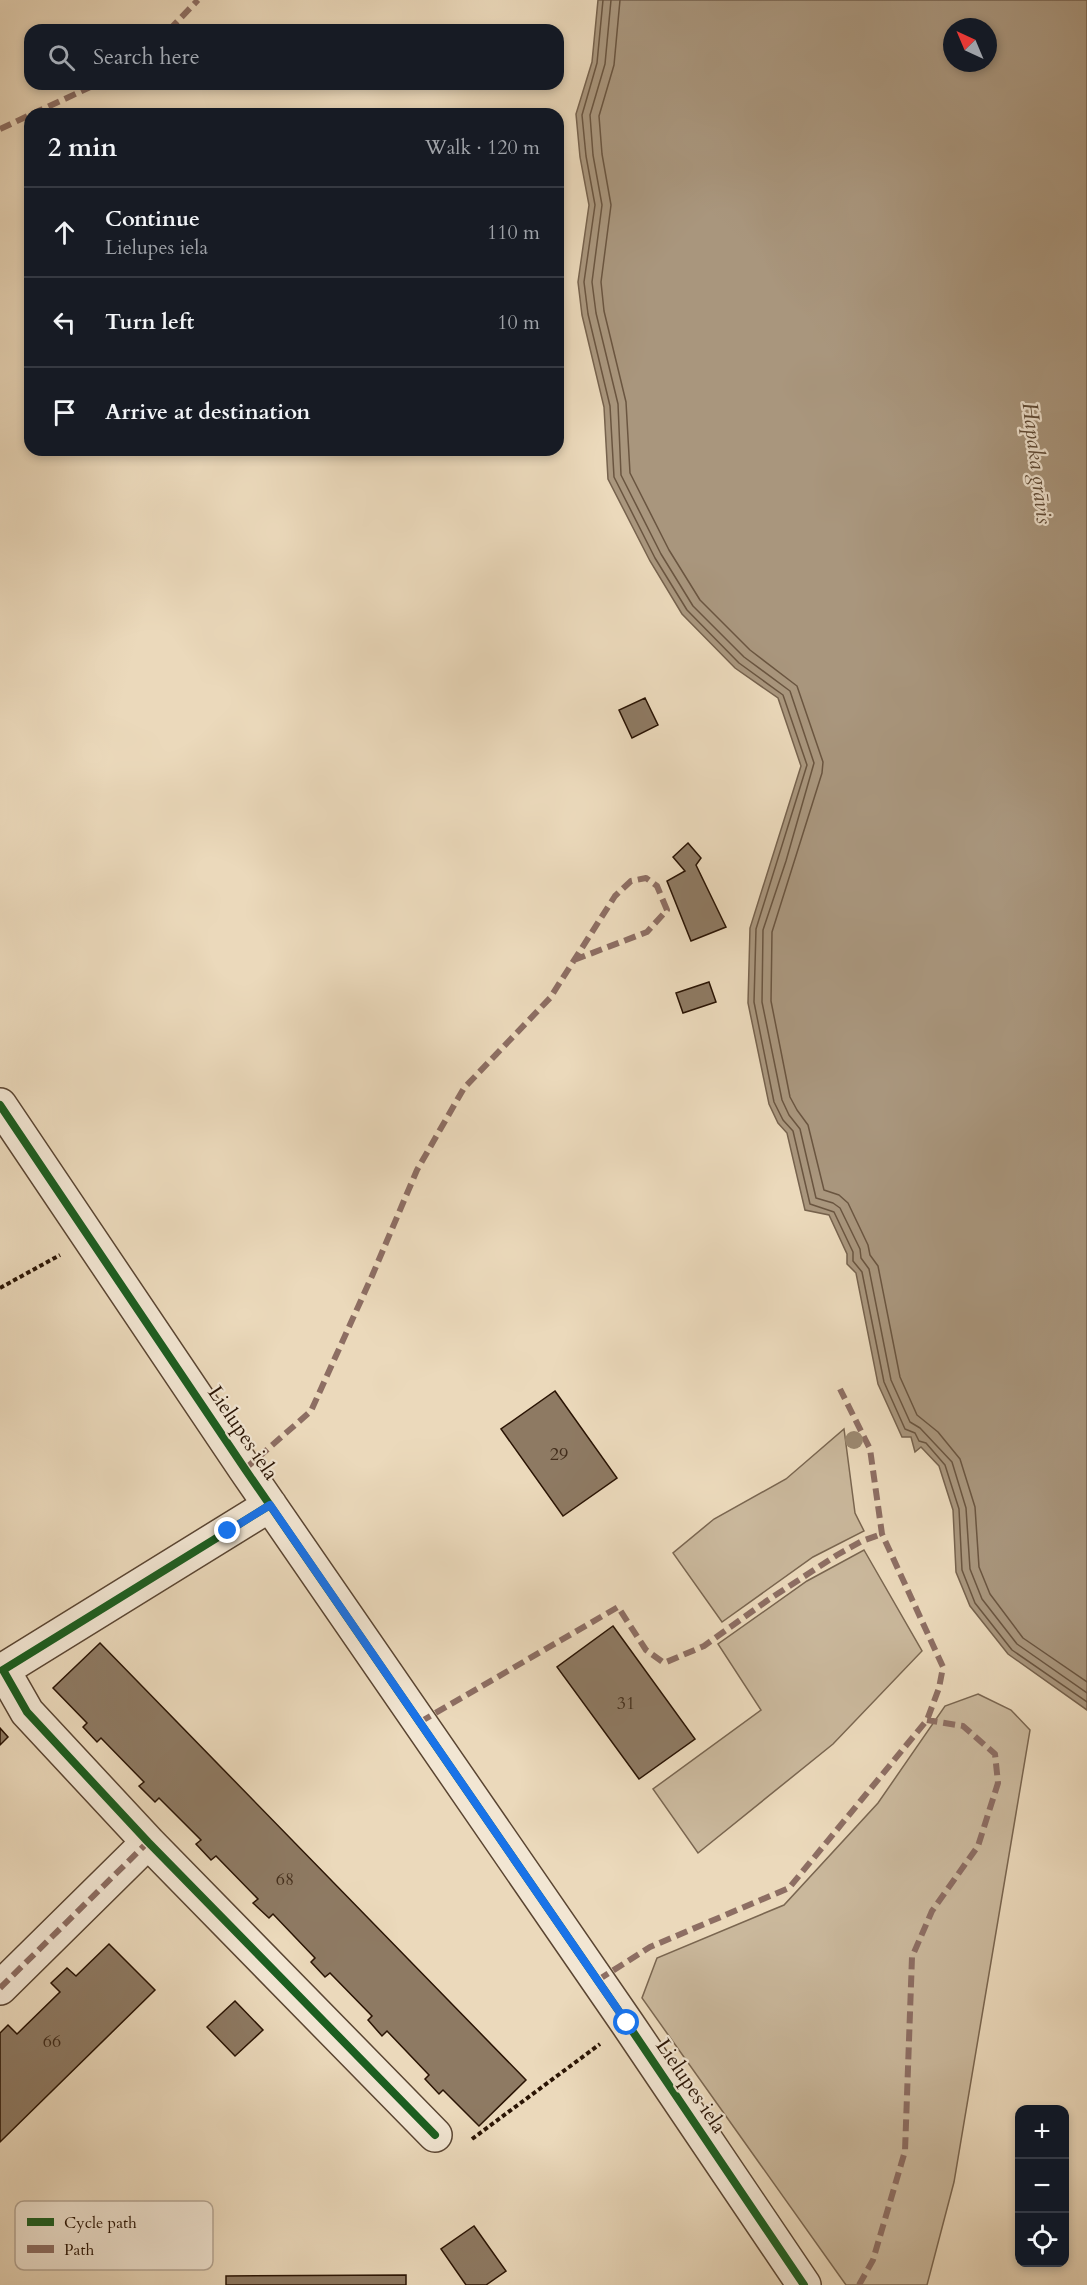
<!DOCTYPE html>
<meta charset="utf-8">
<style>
body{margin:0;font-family:Cardo,serif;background:#242831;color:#f1f3f6}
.controls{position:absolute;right:18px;bottom:18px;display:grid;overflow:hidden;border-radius:12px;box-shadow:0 3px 9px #0003}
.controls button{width:54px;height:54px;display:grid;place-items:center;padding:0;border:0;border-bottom:2px solid #363941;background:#171b24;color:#f1f3f6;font:30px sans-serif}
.compass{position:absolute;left:943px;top:18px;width:54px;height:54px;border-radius:50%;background:#171b24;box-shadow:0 3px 9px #0003;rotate:316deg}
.stop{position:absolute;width:18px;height:18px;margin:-14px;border:4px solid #1a73e8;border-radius:50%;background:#fff}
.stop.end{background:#1a73e8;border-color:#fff;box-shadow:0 2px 6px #0008}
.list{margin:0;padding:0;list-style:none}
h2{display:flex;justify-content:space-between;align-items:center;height:78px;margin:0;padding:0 24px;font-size:26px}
h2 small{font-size:20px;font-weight:400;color:#9ea1a6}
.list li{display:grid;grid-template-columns:39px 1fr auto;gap:18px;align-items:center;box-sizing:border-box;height:90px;padding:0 24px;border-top:2px solid #363941}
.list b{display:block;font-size:22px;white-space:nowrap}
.list p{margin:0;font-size:20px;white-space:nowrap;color:#9ea1a6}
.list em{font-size:20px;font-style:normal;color:#9ea1a6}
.icon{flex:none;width:33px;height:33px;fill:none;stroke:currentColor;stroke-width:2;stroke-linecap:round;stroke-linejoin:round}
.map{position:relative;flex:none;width:1087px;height:2285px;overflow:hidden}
.search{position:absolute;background:#171b24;box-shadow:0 3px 9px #0003;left:24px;top:24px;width:540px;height:66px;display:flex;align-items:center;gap:15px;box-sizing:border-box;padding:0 21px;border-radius:18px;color:#9ea1a6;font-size:22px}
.panel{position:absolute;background:#171b24;box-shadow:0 3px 9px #0003;left:24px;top:108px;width:540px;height:348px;border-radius:18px}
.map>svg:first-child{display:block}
.green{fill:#cab89c;stroke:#7a6650;stroke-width:1.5}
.water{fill:#a9967d;stroke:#76624d;stroke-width:1.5;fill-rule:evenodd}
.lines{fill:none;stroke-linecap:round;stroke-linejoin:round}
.shore{stroke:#6a5540;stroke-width:1.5}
.building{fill:#8e7a63;stroke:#2a1404;stroke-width:1.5}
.minor-casing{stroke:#5a4532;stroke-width:36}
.path{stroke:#2a1404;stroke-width:4;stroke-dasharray:4.5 3;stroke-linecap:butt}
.minor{stroke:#f2e6d3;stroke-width:33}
.quiet{stroke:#8d6e63;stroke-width:6;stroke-dasharray:12 6;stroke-linecap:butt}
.cycleway-casing{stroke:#f2e6d3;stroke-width:11}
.cycleway{stroke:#1b5e20;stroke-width:8}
.tree{fill:#9b8870}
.route{stroke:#1a73e8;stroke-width:8}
.labels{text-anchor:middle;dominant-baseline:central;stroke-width:4.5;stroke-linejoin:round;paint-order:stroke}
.number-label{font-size:18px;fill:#432e1c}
.street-label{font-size:21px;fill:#2a1404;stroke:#f2e6d3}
.water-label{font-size:22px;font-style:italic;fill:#5d4834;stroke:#f2e6d3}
.key{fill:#f2e6d3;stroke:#b6a795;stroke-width:1.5}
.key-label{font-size:16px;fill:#2a1404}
</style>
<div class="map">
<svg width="1087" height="2285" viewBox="0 0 1087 2285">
<rect width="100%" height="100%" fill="#ebd9bb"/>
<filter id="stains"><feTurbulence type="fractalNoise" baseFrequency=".00333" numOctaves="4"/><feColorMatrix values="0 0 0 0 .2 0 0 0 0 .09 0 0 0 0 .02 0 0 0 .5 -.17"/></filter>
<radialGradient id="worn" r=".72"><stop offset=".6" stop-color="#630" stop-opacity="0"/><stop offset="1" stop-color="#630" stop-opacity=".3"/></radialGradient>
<path class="green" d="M844 1429 855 1513 864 1531 813 1557 722 1622 673 1553 714 1519 786 1479Z
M864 1550 922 1651 833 1744 698 1853 653 1789 761 1710 718 1644 807 1581Z
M978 1694 1011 1710 1030 1730 954 2182 927 2285H846L642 1998 657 1958 784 1905 878 1803 945 1706Z"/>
<path class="water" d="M598 0H1087V1710L1008 1654 970 1606 956 1572 953 1510 939 1466 921 1447 915 1452 911 1437H902L878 1384 856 1273 847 1264V1254L829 1215 805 1210 787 1133 778 1123 769 1104 748 1003 750 928 801 766 778 698 735 668 682 614 650 561 608 479 604 407 582 315 578 282 589 205 580 157 576 114 592 62ZM952 27H988V63H952Z"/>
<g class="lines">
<path class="shore" d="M603 0 597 63 582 115 586 156 595 205 584 282 588 314 610 406 614 477 655 558 687 610 739 663 783 695 807 765 756 929 754 1002 774 1102 783 1120 793 1131 810 1204 834 1212 853 1252V1261L862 1272 884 1382 905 1429 915 1433 919 1441 926 1443 945 1465 959 1509 962 1570 975 1603 1012 1650 1087 1702
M611 0 605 64 590 115 593 155 602 205 592 282 596 313 618 404 621 475 661 554 693 606 744 657 790 691 814 763 786 861 763 930 762 1002 782 1100 789 1115 800 1129 816 1198 833 1203 840 1208 860 1249 861 1258 869 1269 891 1380 910 1422 920 1428 952 1462 966 1508 970 1569 982 1599 1017 1644 1087 1693
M620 0 614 65 599 116 602 154 611 205 601 282 604 311 626 402 630 473 669 550 700 600 750 650 797 686 823 762 822 773 772 932 771 1001 790 1097 797 1110 808 1125 824 1190 839 1195 848 1203 868 1245 870 1255 878 1266 900 1377 917 1415 938 1432 960 1459 975 1507 979 1567 990 1594 1023 1638 1087 1682"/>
</g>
<path class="building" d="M645 698 658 725 632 738 619 710Z
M688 843 701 858 696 865 726 927 691 941 667 881 685 871 673 857Z
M709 982 716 1002 683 1013 676 993Z
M555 1391 617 1478 563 1516 501 1429Z
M613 1626 695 1739 639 1779 557 1667Z
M100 1643 526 2080 479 2126 443 2090 439 2094 425 2079 429 2075 387 2031 382 2036 368 2020 372 2016 330 1973 325 1977 311 1962 315 1958 273 1914 269 1918 253 1903 258 1899 216 1856 211 1860 196 1844 201 1840 159 1798 155 1802 139 1786 144 1782 101 1738 97 1742 83 1727 87 1723 53 1688Z
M0 1728 8 1737 0 1745Z
M109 1944 155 1990 0 2142V2033L8 2025 17 2034 60 1992 51 1983 67 1968 76 1976Z
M235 2001 263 2030 235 2056 207 2027Z
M474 2226 506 2271 486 2285H466L441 2249Z
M406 2275V2285H226V2276Z"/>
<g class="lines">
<g class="minor-casing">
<path id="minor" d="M0 1105 245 1469 627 2023 804 2285
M270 1505 3 1670 27 1712 148 1842 435 2135
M0 1988 148 1842"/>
</g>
<path class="path" d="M0 1288 60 1255
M472 2139 600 2044"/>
<use href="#minor" class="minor"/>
<path class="quiet" d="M169 30 198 0
M32 114 97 84
M0 129 30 115
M245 1469 311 1411 372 1276 417 1170 464 1088 550 998 615 896 631 881 646 878 657 886 667 910 647 932 574 960
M420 1722 618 1607 646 1650 664 1663 704 1646 768 1600 837 1555 862 1541 882 1534
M598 1980 650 1947 789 1888 927 1720 939 1688 943 1667 882 1534 870 1449 840 1389
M0 1988 148 1842
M859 2285 873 2260 905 2151 912 1957 932 1911 978 1846 998 1783 995 1754 963 1726 927 1720"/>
<g class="cycleway-casing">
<path id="cycleway" d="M0 1105 245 1469 627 2023 804 2285
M270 1505 3 1670 27 1712 148 1842 435 2135"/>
</g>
<use href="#cycleway" class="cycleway"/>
</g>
<circle class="tree" cx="854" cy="1440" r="9"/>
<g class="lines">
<path class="route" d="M228 1531 270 1505 627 2023"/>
</g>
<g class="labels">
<g class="number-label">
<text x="559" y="1454">29</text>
<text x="626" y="1703">31</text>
<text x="285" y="1879">68</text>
<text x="52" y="2041">66</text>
</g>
<g class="street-label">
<text transform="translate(243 1433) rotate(56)">Lielupes iela</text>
<text transform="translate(691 2086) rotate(56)">Lielupes iela</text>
</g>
<g class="water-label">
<text transform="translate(1037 463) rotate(83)">Hapaka grāvis</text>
</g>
</g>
<rect x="15" y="2201" width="198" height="69" rx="9" class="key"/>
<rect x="27" y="2218" width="27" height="8" fill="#1b5e20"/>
<rect x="27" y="2245" width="27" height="8" fill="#8d6e63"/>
<g class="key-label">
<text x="64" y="2228">Cycle path</text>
<text x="64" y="2255">Path</text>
</g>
<rect width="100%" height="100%" filter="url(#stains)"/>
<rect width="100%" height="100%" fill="url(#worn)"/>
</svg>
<div class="controls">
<button>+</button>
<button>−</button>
<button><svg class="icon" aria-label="locate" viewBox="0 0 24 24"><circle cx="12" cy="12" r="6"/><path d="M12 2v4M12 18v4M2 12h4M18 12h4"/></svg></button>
</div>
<svg class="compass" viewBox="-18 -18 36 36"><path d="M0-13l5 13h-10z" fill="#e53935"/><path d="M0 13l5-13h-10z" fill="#9ea1a6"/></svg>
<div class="stop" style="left:627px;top:2023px"></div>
<div class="stop end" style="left:228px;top:1531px"></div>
<div class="search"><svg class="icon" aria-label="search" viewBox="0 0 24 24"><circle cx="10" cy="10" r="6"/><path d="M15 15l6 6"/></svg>Search here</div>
<section class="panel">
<h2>2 min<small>Walk · 120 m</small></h2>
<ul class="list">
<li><svg class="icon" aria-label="ahead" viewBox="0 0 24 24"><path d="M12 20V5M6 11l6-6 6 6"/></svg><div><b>Continue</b><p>Lielupes iela</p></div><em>110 m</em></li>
<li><svg class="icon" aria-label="left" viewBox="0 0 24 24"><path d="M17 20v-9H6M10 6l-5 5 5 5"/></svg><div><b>Turn left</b></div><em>10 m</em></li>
<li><svg class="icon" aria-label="arrive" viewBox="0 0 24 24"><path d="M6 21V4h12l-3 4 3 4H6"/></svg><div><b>Arrive at destination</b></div></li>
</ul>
</section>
</div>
